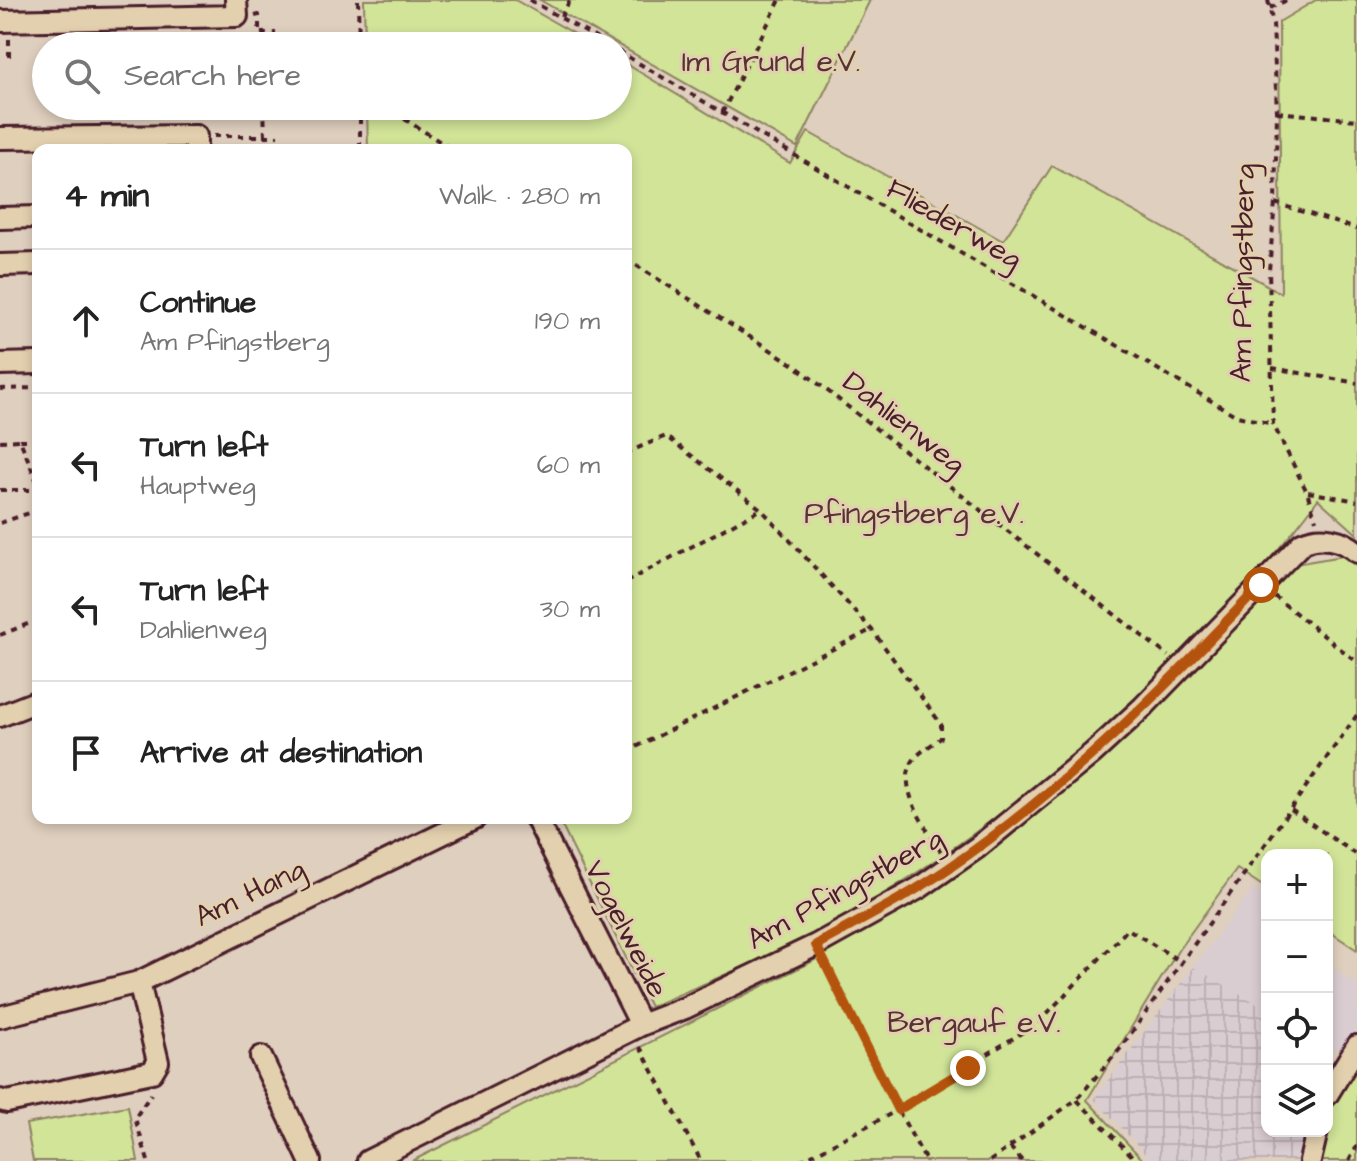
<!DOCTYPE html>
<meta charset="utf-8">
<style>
body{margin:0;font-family:"Architects Daughter",sans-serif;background:#f6f6f6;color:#222}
.controls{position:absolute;right:24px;bottom:24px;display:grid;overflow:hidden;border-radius:16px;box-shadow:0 4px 12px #0003}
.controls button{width:72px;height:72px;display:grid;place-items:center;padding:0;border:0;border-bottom:2px solid #e0e0e0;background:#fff;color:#222;font:40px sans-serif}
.stop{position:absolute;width:24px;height:24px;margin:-18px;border:6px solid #b45309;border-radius:50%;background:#fff}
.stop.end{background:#b45309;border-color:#fff;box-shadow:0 2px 8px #0008}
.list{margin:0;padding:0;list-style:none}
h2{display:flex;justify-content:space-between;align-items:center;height:104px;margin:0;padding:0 32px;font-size:34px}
h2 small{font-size:26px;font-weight:400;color:#767676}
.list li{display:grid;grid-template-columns:52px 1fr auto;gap:24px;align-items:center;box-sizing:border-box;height:144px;padding:0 32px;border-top:2px solid #e0e0e0}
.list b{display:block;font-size:30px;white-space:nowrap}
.list p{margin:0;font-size:26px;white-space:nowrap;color:#767676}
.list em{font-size:26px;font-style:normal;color:#767676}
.icon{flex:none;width:44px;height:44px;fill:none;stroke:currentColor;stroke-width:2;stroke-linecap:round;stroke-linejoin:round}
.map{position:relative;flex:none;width:1357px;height:1161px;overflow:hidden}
.search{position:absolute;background:#fff;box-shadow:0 4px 12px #0003;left:32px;top:32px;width:600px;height:88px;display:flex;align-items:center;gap:20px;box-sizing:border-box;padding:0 28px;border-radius:44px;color:#767676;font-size:30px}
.panel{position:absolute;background:#fff;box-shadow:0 4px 12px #0003;left:32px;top:144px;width:600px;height:680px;border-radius:16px}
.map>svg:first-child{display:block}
.built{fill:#dacdd1}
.industrial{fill:url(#industrial-grid)}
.green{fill:#d1e498;stroke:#8e8262;stroke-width:2}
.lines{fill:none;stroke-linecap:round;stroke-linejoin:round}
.minor-casing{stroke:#4a1f2b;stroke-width:26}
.path{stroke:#4a1f2b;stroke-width:4;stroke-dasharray:6 6;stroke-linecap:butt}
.minor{stroke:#e3d0ae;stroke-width:20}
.route{stroke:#b45309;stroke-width:10}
.labels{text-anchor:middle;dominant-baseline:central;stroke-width:6;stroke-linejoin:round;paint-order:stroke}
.park-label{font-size:30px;fill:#583336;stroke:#e3d0ae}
.street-label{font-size:30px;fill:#4a1f2b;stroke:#e3d0ae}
</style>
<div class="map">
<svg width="1357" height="1161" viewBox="0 0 1357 1161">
<defs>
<pattern id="industrial-grid" width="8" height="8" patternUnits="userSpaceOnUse" patternTransform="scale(2)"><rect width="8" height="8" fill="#dacdd1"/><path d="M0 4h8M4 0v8" fill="none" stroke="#bdb0b4"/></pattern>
</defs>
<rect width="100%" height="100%" fill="#dfcfbe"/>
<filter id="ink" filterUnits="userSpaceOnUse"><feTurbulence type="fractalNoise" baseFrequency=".0125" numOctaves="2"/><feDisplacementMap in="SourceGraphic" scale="16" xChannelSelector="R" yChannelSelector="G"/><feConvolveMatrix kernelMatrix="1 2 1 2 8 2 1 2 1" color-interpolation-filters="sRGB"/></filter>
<g filter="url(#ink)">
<path class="built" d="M1253 889 1267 898V1009L1193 967Z
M1328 966 1357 984V1032L1342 1053 1327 1044Z"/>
<path class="industrial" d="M1193 967 1267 1009V1131H1310L1304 1161H1152L1094 1099Z"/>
<path class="green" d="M364 0H515L596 46H365Z
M540 0H870L797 147Z
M1316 0H1357V534L1318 499C1288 541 1254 577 1219 614 1104 739 962 856 811 935 759 962 704 983 650 1007L558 818H626V150H368L367 106H618V59L790 163 808 132 1003 241 1052 166 1281 293 1279 22Z
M1348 555 1357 562V950L1327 930V855H1267V889L1237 869 1179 949 1087 1100 1144 1161H412L811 962 955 875 1098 760 1295 564Z
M1357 1059V1161H1317L1335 1094Z
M128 1106 138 1161H33L26 1124Z"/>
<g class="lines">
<g class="minor-casing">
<path id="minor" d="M0 21 237 16 236 0
M0 138 196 136V150
M0 218 38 217
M0 265 38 264
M0 364 38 363
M0 716 38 701
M536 818 641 1025
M0 1017 139 982 475 818
M261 1057 310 1161
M1327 1095 1357 1046
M0 1100 7 1102 152 1072 158 1062 139 982
M368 1161 641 1025 685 1008 816 945 919 888 978 847 1093 753 1143 707 1302 543C1320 534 1342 539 1357 552
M1310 1161 1317 1131"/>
</g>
<path class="path" d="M358 0 359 46
M530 0 610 46
M1268 0 1273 24 1277 112 1275 203 1269 270 1273 424 1307 492 1316 520
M1270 8 1287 0
M255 16 259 15V33H276
M561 17 570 0
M264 33V46
M237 34V46
M204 35 205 46
M142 36 143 46
M9 39V62
M618 51 1237 416 1273 424
M264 106 265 136
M360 106V150
M384 106 453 150
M1277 112 1357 120
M722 113 780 0
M214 136H254
M254 150V136H278
M1275 203 1357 229
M626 259 793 364 1168 656
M1272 368 1357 383
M0 389 38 388
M20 440H38
M0 441 20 440 38 484
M626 453 666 436 761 509 872 630 941 724V738C933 744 922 750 915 758 893 785 927 829 941 852
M0 490H38
M1308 492 1357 501
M0 523 38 510
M626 582 761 509
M1274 596 1357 662
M0 635 38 620
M626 752 871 630
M1291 810 1357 855
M824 961 898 1110 926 1161
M640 1047 701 1161
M1077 1100 1137 1161
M1010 1147 1022 1161
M148 1161 135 1118 151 1094
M800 1161 898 1110 1039 1022 1128 929 1181 962
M990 1161 1076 1100 1120 1049 1357 715
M1349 1161 1357 1146"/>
<use href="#minor" class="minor"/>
</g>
</g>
<g class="lines" filter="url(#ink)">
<path class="route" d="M968 1068 898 1110 816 945C861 920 907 897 949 868 1065 789 1165 688 1261 585"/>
</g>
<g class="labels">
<g class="park-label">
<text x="771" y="62">Im Grund e.V.</text>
<text x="914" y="514">Pfingstberg e.V.</text>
<text x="974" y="1023">Bergauf e.V.</text>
</g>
<g class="street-label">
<text transform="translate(954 224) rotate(30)">Fliederweg</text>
<text transform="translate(1243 273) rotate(-89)">Am Pfingstberg</text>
<text transform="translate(904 423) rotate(38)">Dahlienweg</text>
<text transform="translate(845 889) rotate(-29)">Am Pfingstberg</text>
<text transform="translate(250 893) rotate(-26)">Am Hang</text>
<text transform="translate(626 929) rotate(63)">Vogelweide</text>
</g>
</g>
</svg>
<div class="controls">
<button>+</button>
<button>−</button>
<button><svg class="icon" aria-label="locate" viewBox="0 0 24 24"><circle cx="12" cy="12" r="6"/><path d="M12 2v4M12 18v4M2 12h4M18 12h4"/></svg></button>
<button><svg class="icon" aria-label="layers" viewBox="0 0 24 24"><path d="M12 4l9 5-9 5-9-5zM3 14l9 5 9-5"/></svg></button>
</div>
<div class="stop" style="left:1261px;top:585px"></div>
<div class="stop end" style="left:968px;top:1068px"></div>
<div class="search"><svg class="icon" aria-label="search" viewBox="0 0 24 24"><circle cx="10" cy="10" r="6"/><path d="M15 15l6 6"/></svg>Search here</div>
<section class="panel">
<h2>4 min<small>Walk · 280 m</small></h2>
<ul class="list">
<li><svg class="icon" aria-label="ahead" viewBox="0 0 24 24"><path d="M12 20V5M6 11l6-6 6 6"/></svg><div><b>Continue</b><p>Am Pfingstberg</p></div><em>190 m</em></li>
<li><svg class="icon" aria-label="left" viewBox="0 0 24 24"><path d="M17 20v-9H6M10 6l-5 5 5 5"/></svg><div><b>Turn left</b><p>Hauptweg</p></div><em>60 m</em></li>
<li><svg class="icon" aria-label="left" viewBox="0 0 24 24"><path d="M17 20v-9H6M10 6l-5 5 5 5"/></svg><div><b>Turn left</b><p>Dahlienweg</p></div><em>30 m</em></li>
<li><svg class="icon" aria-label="arrive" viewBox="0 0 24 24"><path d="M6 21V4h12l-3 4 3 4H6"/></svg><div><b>Arrive at destination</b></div></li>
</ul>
</section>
</div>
